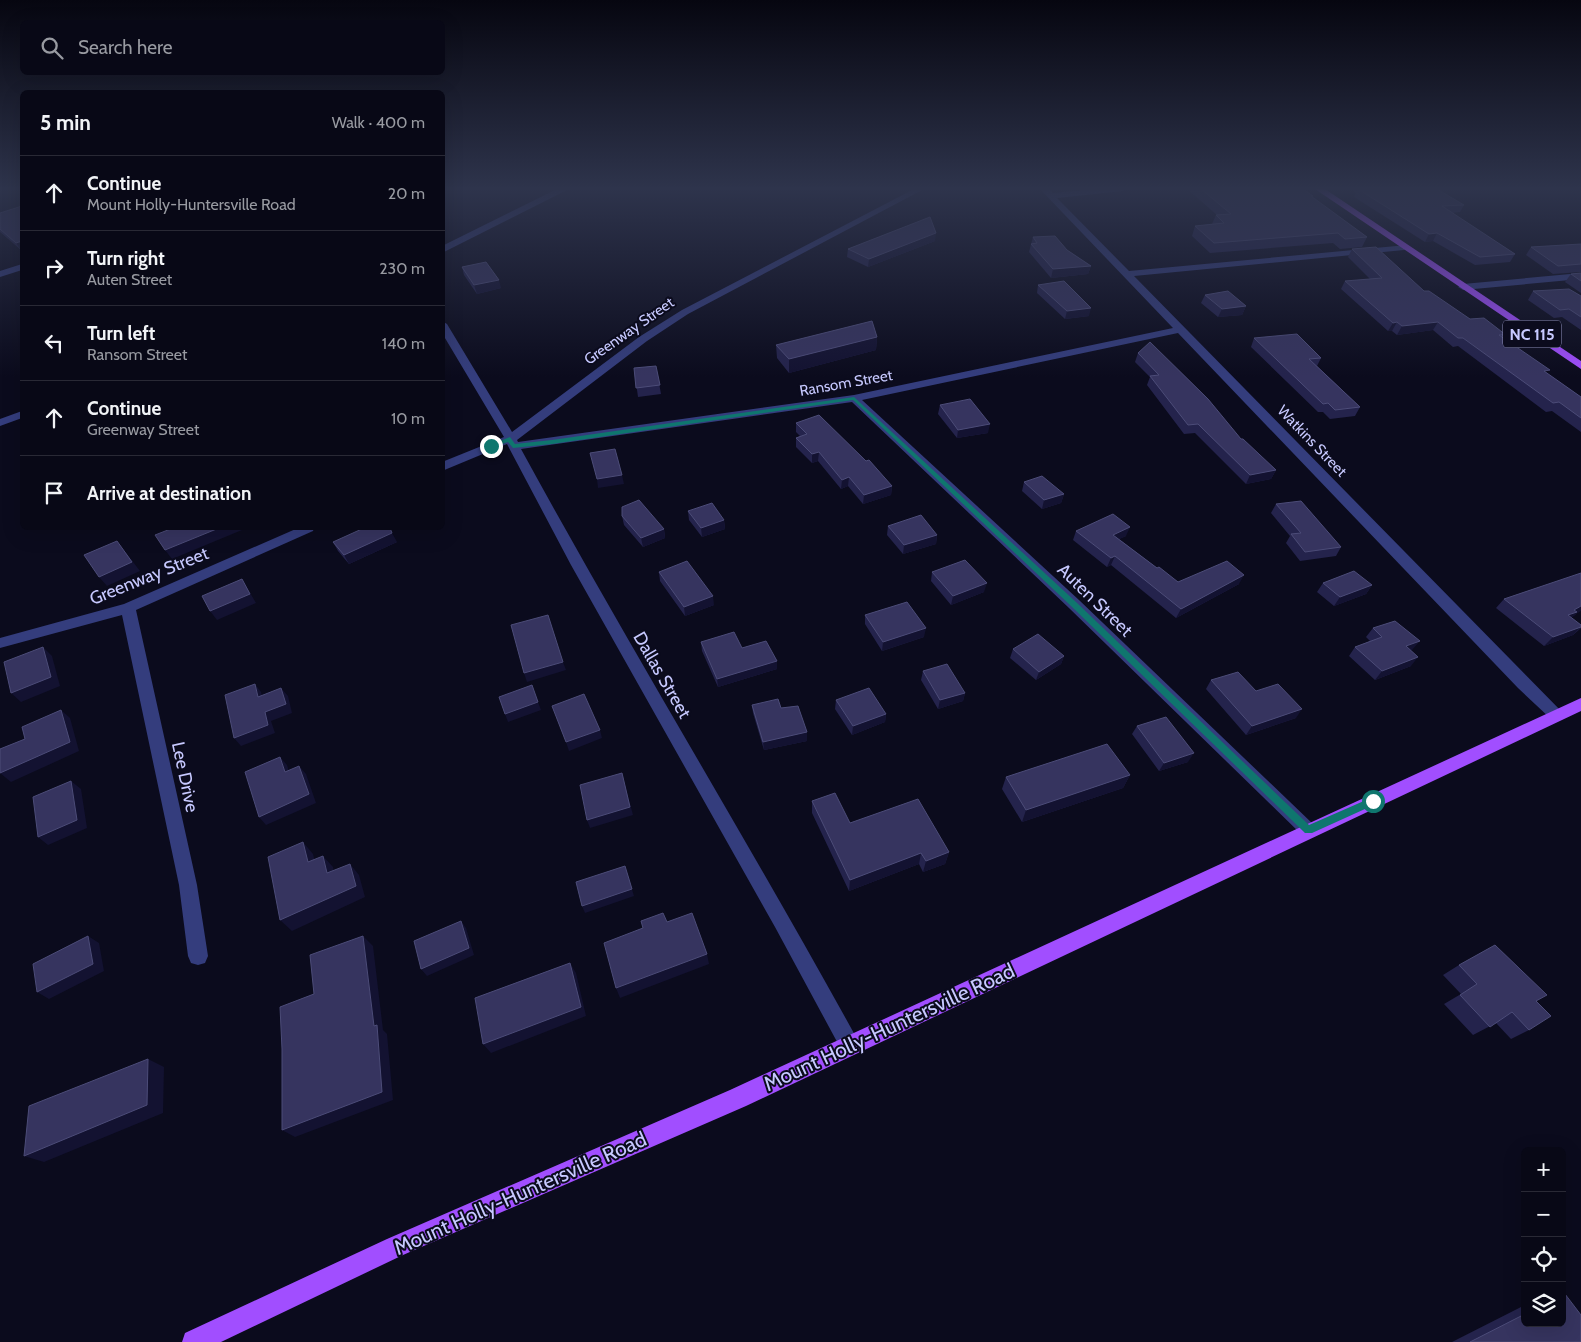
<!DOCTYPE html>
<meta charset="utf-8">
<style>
body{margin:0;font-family:Cabin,sans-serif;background:#161623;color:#f1f3f6}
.controls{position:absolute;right:15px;bottom:15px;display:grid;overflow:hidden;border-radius:8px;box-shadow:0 5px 20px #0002}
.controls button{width:45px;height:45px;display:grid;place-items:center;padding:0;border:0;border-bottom:1px solid #292935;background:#080816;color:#f1f3f6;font:25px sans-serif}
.stop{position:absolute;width:15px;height:15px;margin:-11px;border:4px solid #0f766e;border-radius:50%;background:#fff}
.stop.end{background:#0f766e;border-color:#fff;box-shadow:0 1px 5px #0008}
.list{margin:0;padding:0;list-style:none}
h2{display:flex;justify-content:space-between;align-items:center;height:65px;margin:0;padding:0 20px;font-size:21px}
h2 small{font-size:16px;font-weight:400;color:#989aa1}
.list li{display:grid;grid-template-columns:32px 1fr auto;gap:15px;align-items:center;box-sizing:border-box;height:75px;padding:0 20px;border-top:1px solid #292935}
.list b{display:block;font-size:19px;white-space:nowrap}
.list p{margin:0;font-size:16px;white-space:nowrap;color:#989aa1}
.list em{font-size:16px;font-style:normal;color:#989aa1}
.icon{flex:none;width:28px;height:28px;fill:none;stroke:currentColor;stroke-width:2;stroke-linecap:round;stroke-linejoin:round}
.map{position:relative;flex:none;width:1581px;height:1342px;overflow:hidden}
.search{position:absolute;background:#080816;box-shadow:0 5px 20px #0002;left:20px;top:20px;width:425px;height:55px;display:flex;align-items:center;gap:12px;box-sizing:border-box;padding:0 18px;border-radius:8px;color:#989aa1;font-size:19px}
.panel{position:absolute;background:#080816;box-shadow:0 5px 20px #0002;left:20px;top:90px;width:425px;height:440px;border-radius:8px}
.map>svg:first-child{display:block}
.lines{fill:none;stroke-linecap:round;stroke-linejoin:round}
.minor{fill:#343d7d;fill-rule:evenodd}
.major{fill:#a14eff;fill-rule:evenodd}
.wall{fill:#24234c}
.shaded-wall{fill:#131231}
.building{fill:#36345f;stroke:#4c4c78}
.route{fill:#0f766e}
.labels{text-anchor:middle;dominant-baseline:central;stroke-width:4;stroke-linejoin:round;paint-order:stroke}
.far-street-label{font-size:15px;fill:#c7c9ff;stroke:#0b0b1d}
.shield{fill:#0b0b1d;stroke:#8f90bb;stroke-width:1}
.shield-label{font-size:16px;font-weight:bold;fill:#c7c9ff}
.street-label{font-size:18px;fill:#c7c9ff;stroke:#0b0b1d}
.near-street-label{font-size:21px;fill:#c7c9ff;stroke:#0b0b1d}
</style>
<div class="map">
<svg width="1581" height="1342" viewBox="0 0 1581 1342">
<rect width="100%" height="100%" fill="#0b0b1d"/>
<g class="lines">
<path class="minor" d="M557 189H569L442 253V246Z
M914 189H924L688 314 647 341 517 440 518 442 854 395 1173 328 1040 189H1049L1053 193 1096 189H1127L1123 191 1057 198 1129 271 1407 245 1408 247 1404 250 1134 276 1565 715 1563 719 1557 721 1551 719 1518 688 1178 333 862 400 1079 600 1314 825 1317 830 1314 835 1308 838 1302 835 1069 608 852 402 521 449C629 647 747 839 856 1037L859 1044 856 1051 849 1054 842 1051 775 927 571 565 507 444 442 471V462L504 437 442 333V321L447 324 512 432 639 337 682 310Z
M22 264V270L0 277V271Z
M1581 273V279L1463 290 1458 287 1463 284Z
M22 411V418L0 426V419Z
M298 528H314L313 531 136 610 197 885 208 956 205 963 198 965 191 963 188 956 179 885 122 615 0 648V638L124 604Z"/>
<path class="major" d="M1315 189H1325L1581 361V369Z
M1581 698V711L746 1106 403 1255 221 1342H182L185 1333 387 1239 730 1090Z"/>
</g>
<path class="wall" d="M1187 189H1303L1313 196V198L1367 237 1362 247 1340 249 1333 243 1210 253 1192 236 1195 226 1212 224 1216 215H1217Z
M1350 189H1437L1464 205 1460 212 1452 213 1515 254 1510 262 1475 265 1433 241 1425 242 1354 197 1356 193Z
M22 206V250H21L0 232V213Z
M1033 237 1067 250 1091 266 1088 274 1051 278 1029 252Z
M935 241 868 267 847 257 848 249Z
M1581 244V272L1553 274 1526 255 1531 247Z
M1352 249 1424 291 1470 319 1506 335 1503 338 1548 374 1581 397V432L1552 411 1546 412 1458 346 1453 347 1433 330 1397 335 1392 331H1388L1341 289 1345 281 1370 279 1348 257Z
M462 267 501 288 477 294 464 275Z
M1581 273V293L1565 282 1571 274Z
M1038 285 1089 316 1065 319 1037 293Z
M1533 291 1581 296V330L1562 317 1554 318 1528 300Z
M1205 295 1246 306 1242 315 1218 317 1201 303Z
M877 337 876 350 789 373 777 358 776 345Z
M1254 338 1321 358 1317 366 1360 407 1355 416 1330 419 1323 412H1318L1251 347Z
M1138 353 1276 470 1271 479 1246 484 1195 433 1184 434 1147 385 1150 377 1135 362Z
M656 366 661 394 638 397 634 368Z
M940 405 988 433 957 438 938 414Z
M796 423 892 486 891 495 863 504 848 486 841 489 818 461 812 463 796 447V438L800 436 796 432Z
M1024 482 1064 494 1061 503 1042 509 1022 491Z
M1276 504 1341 547 1336 556 1300 561 1286 543 1290 536 1271 513Z
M688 511 724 520 725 529 702 537 689 520Z
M622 516 664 529 665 538 643 547 624 525Z
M888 526 937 535 936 544 903 554 887 535Z
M1076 531 1126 536 1119 539 1157 568 1178 582 1239 584 1176 618 1111 565 1107 567 1073 540Z
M333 542H397L349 564 338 551Z
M659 572 714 605 685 616 660 581Z
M932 572 984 592 951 605 931 581Z
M1323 583 1372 585 1366 594 1334 606 1317 592Z
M1504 599 1576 614 1571 618 1581 625V628L1573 635 1544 646 1496 608Z
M865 615 924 637 882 651 865 624Z
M1373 628 1412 650H1411V666L1375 680 1349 656 1355 647 1370 641 1366 637Z
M701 642 742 648 777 661V669L718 687 702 651Z
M1013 649 1064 656 1061 664 1036 680 1010 658Z
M923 671 965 693 963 701 938 709 921 680Z
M1211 680 1256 691 1296 718 1246 735 1206 689Z
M836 700 886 714 885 722 852 735 835 709Z
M752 705 781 708 807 732V741L764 750 753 713Z
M1137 726 1188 762 1159 771 1132 734Z
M1130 775 1123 788 1022 822 1002 789 1006 777Z
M812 801 850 823 949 852 945 864 923 872 919 864 849 891 812 813Z
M1459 965 1536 1001 1529 1030 1511 1039 1496 1023 1473 1035 1444 1004 1461 994 1443 975Z
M1562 1294H1565L1581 1342H1452L1525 1305V1323H1562Z"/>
<path class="shaded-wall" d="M936 233 935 241 868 267 869 259Z
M1437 233 1433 241 1425 242 1429 234Z
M22 241V250H21L16 243Z
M1091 266 1088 274 1051 278 1053 269Z
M499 280 501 288 477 294 474 285Z
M1246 306 1242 315 1218 317 1222 309Z
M1091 308 1089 316 1065 319 1067 311Z
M1397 322 1392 331H1388L1393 323Z
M1438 322 1433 330 1397 335 1402 326Z
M877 337 876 350 789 373V359Z
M990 424 988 433 957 438 958 430Z
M819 452 818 461 812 463V454Z
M1276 470 1271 479 1246 484 1250 475Z
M622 475 624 484 598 488 597 479Z
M849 477 848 486 841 489 842 480Z
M892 486 891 495 863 504 864 495Z
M1064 494 1061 503 1042 509 1044 500Z
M724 520 725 529 702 537 701 528Z
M1130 527 1126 536 1110 544 1113 535Z
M219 528H240L242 530 172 559 165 550Z
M664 529 665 538 643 547 641 538Z
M392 533 397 542 349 564 344 555Z
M937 535 936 544 903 554 904 545Z
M117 541 140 571 107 586 99 577Z
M1115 556 1111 565 1107 567 1111 558Z
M1244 575 1239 584 1176 618 1181 609Z
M242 579 256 603 217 620 210 611Z
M987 583 984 592 951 605 953 596Z
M1372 585 1366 594 1334 606 1340 597Z
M713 596 714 605 685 616 684 607Z
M1581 606V611L1576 614 1568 621 1559 624 1574 610Z
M1581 627 1573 635 1544 646 1553 637Z
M926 628 924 637 882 651 883 642Z
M1420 641 1412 650 1399 655 1406 646Z
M43 647 52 656 60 686 21 702 11 693Z
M1064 656 1061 664 1036 680 1039 672Z
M1418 657 1411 666 1375 680 1382 671Z
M777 661V669L718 687 717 679Z
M563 662 566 670 527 682 524 673Z
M255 684 261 692 264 705 258 697Z
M281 688 288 696 292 713 271 721 275 733 241 746 234 738 265 712Z
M965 693 963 701 938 709 940 700Z
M538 702 541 710 508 722 505 714Z
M1302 709 1296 718 1246 735 1252 726Z
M61 710 70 718 79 751 11 782 0 773Z
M886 714 885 722 852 735 853 726Z
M600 730 602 738 569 751 566 742Z
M807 732V741L764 750 763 742Z
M1194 753 1188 762 1159 771 1164 763Z
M280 757 287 765 292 781 285 772Z
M299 766 306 774 316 803 266 825 259 817Z
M622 773 633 815 590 828 587 820Z
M1130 775 1123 788 1022 822 1026 810Z
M71 781 81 789 87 828 48 845 38 837Z
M303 842 313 854 318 874 308 862Z
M949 852 945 864 923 872 926 861Z
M921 853 919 864 849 891 850 880Z
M323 856 333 867 337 885 327 873Z
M350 864 359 875 365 897 292 931 280 920Z
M625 866 634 896 585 913 582 906Z
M461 921 466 928 474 955 427 976 421 969Z
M88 936 99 943 104 971 49 999 37 992Z
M363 936 373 946 383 1030 387 1034 393 1100 295 1137 282 1130 374 1026Z
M707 954 709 964 620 998 616 988Z
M570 963 576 973 586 1016 491 1053 483 1044Z
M148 1059 164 1067 163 1113 44 1162 24 1156Z"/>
<path class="building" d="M1201 189H1303L1313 196H1311L1367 237 1345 239 1338 233 1214 243 1195 226 1224 223 1216 215 1231 214Z
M1358 189H1437L1464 205 1442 206 1515 254 1480 257 1437 233 1429 234Z
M22 206V241L16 243 0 229V213Z
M930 217 936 233 869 259 848 249Z
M1055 236 1067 250 1091 266 1053 269 1031 244 1037 243 1033 237Z
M1581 244V264L1558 266 1531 247Z
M1376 247 1424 291H1429L1470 319 1484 318 1506 335H1499L1550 370 1544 371 1581 397V418L1559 402 1553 403 1463 338H1458L1438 322 1402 326 1397 322 1393 323 1345 281 1382 278 1352 249Z
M486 262 499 280 474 285 462 267Z
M1581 273V281L1571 274Z
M1064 281 1091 308 1067 311 1038 285Z
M1569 289 1581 296V317L1569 309 1560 310 1533 291Z
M1228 291 1246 306 1222 309 1205 295Z
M872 321 877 337 789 359 776 345Z
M1297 334 1321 358 1309 359 1360 407 1335 410 1328 403 1323 404 1254 338Z
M1150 342 1208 399 1241 439H1243L1276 470 1250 475 1198 424 1188 425 1150 376 1159 375 1138 353Z
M656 366 660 385 636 388 634 368Z
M970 399 990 424 958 430 940 405Z
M819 415 866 461 869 460 892 486 864 495 849 477 842 480 819 452 812 454 796 438 807 434 796 423Z
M615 449 622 475 597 479 590 453Z
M1042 476 1064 494 1044 500 1024 482Z
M639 500 664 529 641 538 622 516V507Z
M1301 501 1341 547 1305 552 1291 534 1301 533 1276 504Z
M712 503 724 520 701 528 688 511Z
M1113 514 1130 527 1113 535 1157 568 1159 567 1178 582 1227 561 1244 575 1181 609 1115 556 1111 558 1076 531Z
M921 515 937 535 904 545 888 526Z
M173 528H219L165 550 155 535Z
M364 528H390L392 533 344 555 333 542Z
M117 541 132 562 99 577 84 555Z
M965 560 987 583 953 596 932 572Z
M687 561 713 596 684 607 659 572Z
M1354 571 1372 585 1340 597 1323 583Z
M1581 573V606L1574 610 1577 612 1568 615 1581 625V627L1553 637 1504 599Z
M242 579 250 594 210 611 202 596Z
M907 602 926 628 883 642 865 615Z
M548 615 563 662 524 673 511 625Z
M1395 621 1420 641 1406 646 1418 657 1382 671 1355 647 1382 637 1373 628Z
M734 632 742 648 766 641 777 661 717 679 701 642Z
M1038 634 1064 656 1039 672 1013 649Z
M43 647 51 677 11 693 4 662Z
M947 664 965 693 940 700 923 671Z
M1238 672 1256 691 1278 684 1302 709 1252 726 1211 680Z
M255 684 258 697 281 688 286 704 265 712 268 725 234 738 225 695Z
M532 685 538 702 505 714 499 697Z
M869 688 886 714 853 726 836 700Z
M584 694 600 730 566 742 552 706Z
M778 699 781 708 798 706 807 732 763 742 752 705Z
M61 710 70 742 0 773V749L25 739 22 727Z
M1166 717 1194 753 1164 763 1137 726Z
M1107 744 1130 775 1026 810 1006 777Z
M280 757 285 772 299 766 309 794 259 817 245 772Z
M622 773 630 807 587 820 580 785Z
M71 781 77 820 38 837 33 797Z
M835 793 850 823 918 799 949 852 926 861 921 853 850 880 812 801Z
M303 842 308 862 323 856 327 873 350 864 356 886 280 920 268 857Z
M625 866 632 889 582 906 576 882Z
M663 913 667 922 692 913 707 954 616 988 604 943 643 928 641 921Z
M461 921 469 948 421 969 414 941Z
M88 936 93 964 37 992 33 964Z
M363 936 374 1026 377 1025 382 1092 282 1130V1049L280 1007 314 994 310 955Z
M1495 945 1547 995 1536 1001 1551 1016 1529 1030 1512 1012 1490 1027 1460 995 1477 984 1459 965Z
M570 963 581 1007 483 1044 475 998Z
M148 1059 147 1105 24 1156 29 1106Z
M1565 1294 1581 1315V1342H1470L1525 1314V1323H1562V1295Z"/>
<linearGradient id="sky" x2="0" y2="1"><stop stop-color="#060610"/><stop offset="0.5" stop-color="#2e344c"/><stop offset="1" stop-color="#2e344c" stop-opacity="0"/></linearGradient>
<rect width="1581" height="377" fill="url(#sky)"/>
<path class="route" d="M854 397 1076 602 1309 825 1373 797 1377 801 1376 804 1312 833H1305L1071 606 853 400 552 444 513 448 508 442 491 448 487 446 510 437 515 444 552 440Z"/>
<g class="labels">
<g class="far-street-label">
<text transform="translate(629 331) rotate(-35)">Greenway Street</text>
<text transform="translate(846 383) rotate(-10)">Ransom Street</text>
<text transform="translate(1312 441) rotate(46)">Watkins Street</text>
</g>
<rect class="shield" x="1503" y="320.5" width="58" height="27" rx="4"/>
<g class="shield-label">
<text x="1532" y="334">NC 115</text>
</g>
<g class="street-label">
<text transform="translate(149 576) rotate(-22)">Greenway Street</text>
<text transform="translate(1095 600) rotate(44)">Auten Street</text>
<text transform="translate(662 675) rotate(60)">Dallas Street</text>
<text transform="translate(185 777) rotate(78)">Lee Drive</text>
</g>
<g class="near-street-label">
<text transform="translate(889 1027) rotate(-25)">Mount Holly-Huntersville Road</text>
<text transform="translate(520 1193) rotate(-24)">Mount Holly-Huntersville Road</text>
</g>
</g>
</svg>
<div class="controls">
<button>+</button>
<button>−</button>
<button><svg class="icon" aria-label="locate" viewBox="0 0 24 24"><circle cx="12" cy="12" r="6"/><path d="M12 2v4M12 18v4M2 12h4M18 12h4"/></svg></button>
<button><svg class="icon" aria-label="layers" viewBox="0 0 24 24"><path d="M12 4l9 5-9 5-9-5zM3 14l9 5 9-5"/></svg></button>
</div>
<div class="stop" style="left:1373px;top:801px"></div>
<div class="stop end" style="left:491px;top:446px"></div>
<div class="search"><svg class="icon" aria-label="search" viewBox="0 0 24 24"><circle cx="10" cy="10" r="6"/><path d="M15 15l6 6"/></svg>Search here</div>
<section class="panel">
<h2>5 min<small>Walk · 400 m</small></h2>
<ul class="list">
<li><svg class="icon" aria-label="ahead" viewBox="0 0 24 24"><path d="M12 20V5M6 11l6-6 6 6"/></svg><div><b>Continue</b><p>Mount Holly-Huntersville Road</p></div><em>20 m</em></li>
<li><svg class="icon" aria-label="right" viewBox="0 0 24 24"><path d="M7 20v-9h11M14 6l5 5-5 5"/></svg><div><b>Turn right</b><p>Auten Street</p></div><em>230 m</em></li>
<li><svg class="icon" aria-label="left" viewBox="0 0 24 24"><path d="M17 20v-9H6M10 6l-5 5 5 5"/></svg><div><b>Turn left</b><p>Ransom Street</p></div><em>140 m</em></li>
<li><svg class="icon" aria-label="ahead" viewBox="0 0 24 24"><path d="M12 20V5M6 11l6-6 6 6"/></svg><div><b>Continue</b><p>Greenway Street</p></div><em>10 m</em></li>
<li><svg class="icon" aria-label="arrive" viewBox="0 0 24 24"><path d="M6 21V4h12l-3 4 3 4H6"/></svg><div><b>Arrive at destination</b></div></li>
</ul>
</section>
</div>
